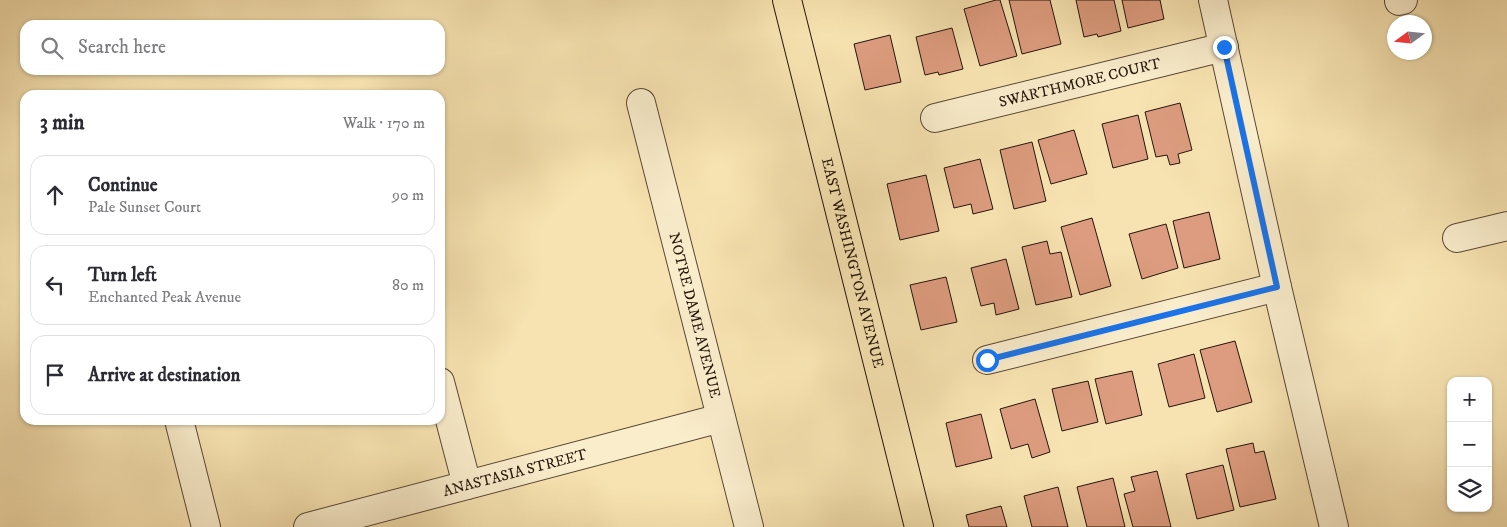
<!DOCTYPE html>
<meta charset="utf-8">
<style>
body{margin:0;font-family:"IM FELL DW Pica",serif;background:#f7f7f7;color:#2b2b33}
.controls{position:absolute;right:15px;bottom:15px;display:grid;overflow:hidden;border-radius:10px;box-shadow:0 1px 4px #0004}
.controls button{width:45px;height:45px;display:grid;place-items:center;padding:0;border:0;border-bottom:1px solid #e1e1e2;background:#fff;color:#2b2b33;font:25px sans-serif}
.compass{position:absolute;left:1387px;top:15px;width:45px;height:45px;border-radius:50%;background:#fff;box-shadow:0 1px 4px #0004;rotate:255deg}
.stop{position:absolute;width:15px;height:15px;margin:-11px;border:4px solid #1a73e8;border-radius:50%;background:#fff}
.stop.end{background:#1a73e8;border-color:#fff;box-shadow:0 1px 5px #0008}
.list{margin:0;padding:0;list-style:none}
h2{display:flex;justify-content:space-between;align-items:center;height:65px;margin:0;padding:0 20px;font-size:21px}
h2 small{font-size:16px;font-weight:400;color:#7c7c81}
.list li{display:grid;grid-template-columns:32px 1fr auto;gap:15px;align-items:center;box-sizing:border-box;height:80px;margin:0 10px 10px;padding:0 10px;border:1px solid #e1e1e2;border-radius:15px}
.list b{display:block;font-size:19px;white-space:nowrap}
.list p{margin:0;font-size:16px;white-space:nowrap;color:#7c7c81}
.list em{font-size:16px;font-style:normal;color:#7c7c81}
.icon{flex:none;width:28px;height:28px;fill:none;stroke:currentColor;stroke-width:2;stroke-linecap:round;stroke-linejoin:round}
.map{position:relative;flex:none;width:1507px;height:527px;overflow:hidden}
.search{position:absolute;background:#fff;box-shadow:0 1px 4px #0004;left:20px;top:20px;width:425px;height:55px;display:flex;align-items:center;gap:12px;box-sizing:border-box;padding:0 18px;border-radius:15px;color:#7c7c81;font-size:19px}
.panel{position:absolute;background:#fff;box-shadow:0 1px 4px #0004;left:20px;top:90px;width:425px;height:335px;border-radius:15px}
.map>svg:first-child{display:block}
.building{fill:#dd9c7f;stroke:#23150a}
.lines{fill:none;stroke-linecap:round;stroke-linejoin:round}
.minor-casing{stroke:#584834;stroke-width:30}
.major-casing{stroke:#23150a;stroke-width:30}
.minor{stroke:#faedcc;stroke-width:28}
.major{stroke:#f7e3b1;stroke-width:28}
.route{stroke:#1a73e8;stroke-width:6}
.labels{text-anchor:middle;dominant-baseline:central;stroke-width:4;stroke-linejoin:round;paint-order:stroke}
.street-label{font-size:15px;fill:#23150a;stroke:#faedcc}
</style>
<div class="map">
<svg width="1507" height="527" viewBox="0 0 1507 527">
<rect width="100%" height="100%" fill="#f7e3b1"/>
<filter id="stains"><feTurbulence type="fractalNoise" baseFrequency=".004" numOctaves="4"/><feColorMatrix values="0 0 0 0 .2 0 0 0 0 .09 0 0 0 0 .02 0 0 0 .5 -.17"/></filter>
<radialGradient id="worn" r=".72"><stop offset=".6" stop-color="#630" stop-opacity="0"/><stop offset="1" stop-color="#630" stop-opacity=".3"/></radialGradient>
<path class="building" d="M996 0H1000L1017 56 980 66 964 9Z
M1009 0H1050L1061 44 1022 54Z
M1076 0H1114L1121 31 1098 37 1097 34 1084 37Z
M1122 0H1160L1164 19 1128 28Z
M952 28 963 69 939 75 938 72 925 75 916 37Z
M890 35 901 82 865 90 854 44Z
M1180 103 1192 150 1178 154 1180 163 1170 165 1167 155 1156 157 1145 112Z
M1138 115 1148 159 1113 168 1102 124Z
M1074 130 1087 174 1051 184 1038 140Z
M1032 142 1046 201 1014 209 1000 150Z
M980 159 993 209 973 214 971 204 954 208 944 168Z
M926 175 939 231 900 240 887 184Z
M1209 212 1220 259 1184 268 1173 221Z
M1092 218 1111 286 1080 295 1061 227Z
M1166 224 1178 268 1142 279 1129 234Z
M1047 241 1050 254 1061 252 1072 297 1036 305 1022 247Z
M1006 259 1019 309 996 315 994 303 981 306 971 268Z
M946 277 957 322 921 330 910 285Z
M1235 341 1252 402 1217 412 1200 350Z
M1194 354 1205 398 1169 407 1158 364Z
M1132 371 1142 415 1106 424 1095 379Z
M1088 381 1098 422 1062 431 1052 389Z
M1035 399 1050 452 1032 458 1028 444 1011 449 1000 409Z
M981 414 992 458 956 467 946 423Z
M1253 443 1255 453 1264 451 1276 499 1240 507 1226 449Z
M1223 465 1234 510 1197 519 1186 474Z
M1157 471 1171 527H1133L1124 494 1135 491 1131 477Z
M1113 478 1125 527H1087L1077 487Z
M1058 487 1068 527H1032L1024 496Z
M1001 506 1007 527H969L966 515Z"/>
<g class="lines">
<g class="minor-casing">
<g id="minor">
<path d="M1213 0 1277 287 1334 527"/>
<path d="M1399 1 1403 0"/>
<path id="s1" d="M641 103 749 527"/>
<path id="s2" d="M935 118 1224 47"/>
<path d="M1457 238 1507 226"/>
<path d="M987 360 1277 287"/>
<path d="M440 382 467 485"/>
<path d="M179 420 206 527"/>
<path id="s3" d="M308 527 721 418"/>
</g>
</g>
<g class="major-casing">
<g id="major">
<path id="s4" d="M787 0 919 527"/>
</g>
</g>
<use href="#minor" class="minor"/>
<use href="#major" class="major"/>
</g>
<g class="lines">
<path class="route" d="M987 360 1277 287 1224 47"/>
</g>
<g class="labels">
<g class="street-label">
<text stroke="none"><textPath href="#s2" startOffset="149">SWARTHMORE COURT</textPath></text>
<text stroke="none"><textPath href="#s4" startOffset="271">EAST WASHINGTON AVENUE</textPath></text>
<text stroke="none"><textPath href="#s1" startOffset="219">NOTRE DAME AVENUE</textPath></text>
<text stroke="none"><textPath href="#s3" startOffset="214">ANASTASIA STREET</textPath></text>
</g>
</g>
<rect width="100%" height="100%" filter="url(#stains)"/>
<rect width="100%" height="100%" fill="url(#worn)"/>
</svg>
<div class="controls">
<button>+</button>
<button>−</button>
<button><svg class="icon" aria-label="layers" viewBox="0 0 24 24"><path d="M12 4l9 5-9 5-9-5zM3 14l9 5 9-5"/></svg></button>
</div>
<svg class="compass" viewBox="-18 -18 36 36"><path d="M0-13l5 13h-10z" fill="#e53935"/><path d="M0 13l5-13h-10z" fill="#7c7c81"/></svg>
<div class="stop" style="left:987px;top:360px"></div>
<div class="stop end" style="left:1224px;top:47px"></div>
<div class="search"><svg class="icon" aria-label="search" viewBox="0 0 24 24"><circle cx="10" cy="10" r="6"/><path d="M15 15l6 6"/></svg>Search here</div>
<section class="panel">
<h2>3 min<small>Walk · 170 m</small></h2>
<ul class="list">
<li><svg class="icon" aria-label="ahead" viewBox="0 0 24 24"><path d="M12 20V5M6 11l6-6 6 6"/></svg><div><b>Continue</b><p>Pale Sunset Court</p></div><em>90 m</em></li>
<li><svg class="icon" aria-label="left" viewBox="0 0 24 24"><path d="M17 20v-9H6M10 6l-5 5 5 5"/></svg><div><b>Turn left</b><p>Enchanted Peak Avenue</p></div><em>80 m</em></li>
<li><svg class="icon" aria-label="arrive" viewBox="0 0 24 24"><path d="M6 21V4h12l-3 4 3 4H6"/></svg><div><b>Arrive at destination</b></div></li>
</ul>
</section>
</div>
